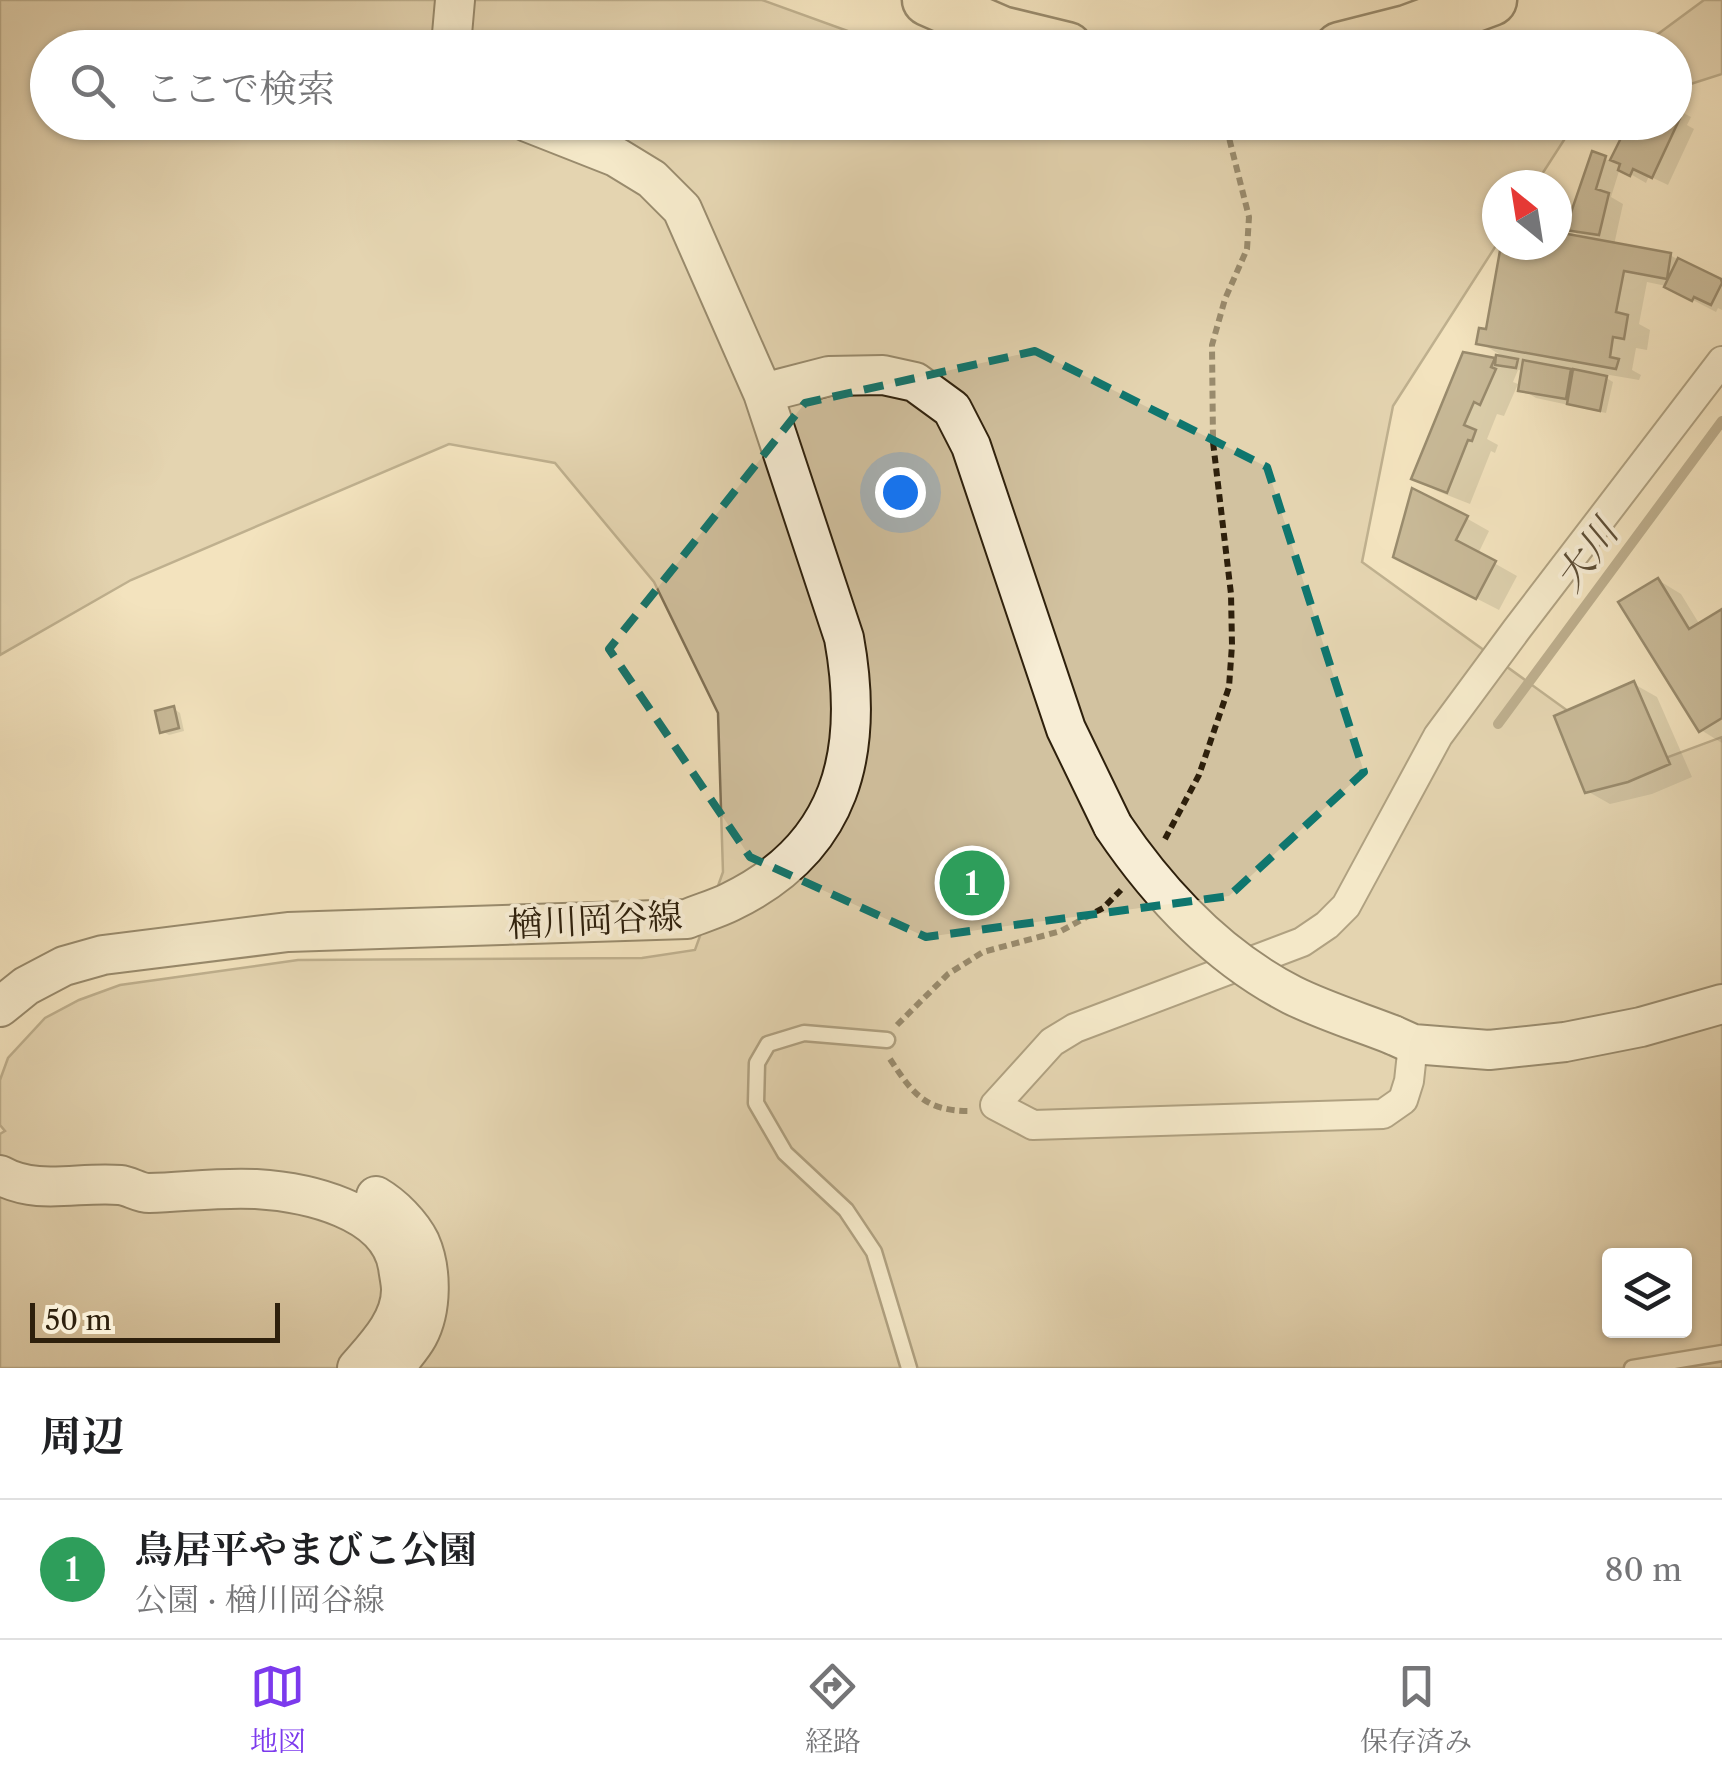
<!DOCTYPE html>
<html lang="ja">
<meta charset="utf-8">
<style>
body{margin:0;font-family:"Libre Caslon Text","Noto Serif JP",serif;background:#f6f6f6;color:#202124}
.controls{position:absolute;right:30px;bottom:30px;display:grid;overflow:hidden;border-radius:10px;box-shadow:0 2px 8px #0004}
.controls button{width:90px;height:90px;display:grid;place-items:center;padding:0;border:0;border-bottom:2px solid #e0e0e0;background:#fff;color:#202124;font:50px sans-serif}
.compass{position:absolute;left:1482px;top:170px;width:90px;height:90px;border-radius:50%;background:#fff;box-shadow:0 2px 8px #0004;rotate:330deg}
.scale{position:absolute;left:30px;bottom:25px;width:250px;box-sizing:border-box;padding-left:10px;border:5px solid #2e200c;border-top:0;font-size:28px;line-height:35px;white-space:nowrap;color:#2e200c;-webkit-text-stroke:8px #f7edd5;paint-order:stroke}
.you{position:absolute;left:900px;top:492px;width:35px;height:35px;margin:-25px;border:8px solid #fff;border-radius:50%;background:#1a73e8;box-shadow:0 0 0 15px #1a73e833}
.badge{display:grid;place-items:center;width:65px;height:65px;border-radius:50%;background:#7c3aed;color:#fff;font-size:32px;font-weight:700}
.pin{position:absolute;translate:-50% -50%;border:5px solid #fff;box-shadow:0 2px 10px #0006}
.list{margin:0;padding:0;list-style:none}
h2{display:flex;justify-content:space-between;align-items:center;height:130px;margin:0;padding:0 40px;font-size:42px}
h2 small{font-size:32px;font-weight:400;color:#757577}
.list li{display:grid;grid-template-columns:65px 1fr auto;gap:30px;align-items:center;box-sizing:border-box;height:140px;padding:0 40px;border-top:2px solid #e0e0e0}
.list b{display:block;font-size:38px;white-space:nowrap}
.list p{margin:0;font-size:32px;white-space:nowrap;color:#757577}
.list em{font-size:32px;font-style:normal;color:#757577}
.icon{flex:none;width:55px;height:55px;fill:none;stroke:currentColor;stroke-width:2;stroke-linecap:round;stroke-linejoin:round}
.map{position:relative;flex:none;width:1722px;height:1368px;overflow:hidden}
.search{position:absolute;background:#fff;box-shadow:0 2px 8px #0004;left:30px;right:30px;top:30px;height:110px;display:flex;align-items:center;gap:25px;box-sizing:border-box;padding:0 35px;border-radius:55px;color:#757577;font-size:38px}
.sheet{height:270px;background:#fff}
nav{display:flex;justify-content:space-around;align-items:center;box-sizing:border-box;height:140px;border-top:2px solid #e0e0e0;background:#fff;font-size:28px;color:#757577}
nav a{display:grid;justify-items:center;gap:5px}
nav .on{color:#7c3aed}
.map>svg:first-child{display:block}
.green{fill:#d2c2a0;stroke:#807156;stroke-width:2.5;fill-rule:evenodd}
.shadow{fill:#0003}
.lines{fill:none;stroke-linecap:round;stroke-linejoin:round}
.stream{stroke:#7c6d52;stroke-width:10}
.building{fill:#948569;stroke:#2e200c;stroke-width:2.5}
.lane-casing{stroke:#5f5138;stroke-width:19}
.street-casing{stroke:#5f5138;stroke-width:32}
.secondary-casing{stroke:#2e200c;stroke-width:42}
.highway-casing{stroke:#2e200c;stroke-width:55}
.path{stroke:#2e200c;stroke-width:6;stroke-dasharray:8 5;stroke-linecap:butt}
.lane{stroke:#f7edd5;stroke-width:14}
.street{stroke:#f7edd5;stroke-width:28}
.secondary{stroke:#f7edd5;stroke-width:38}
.highway{stroke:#f3e3be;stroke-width:50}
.secondary-bridge-casing{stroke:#2e200c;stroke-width:42;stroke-linecap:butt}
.secondary-bridge{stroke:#f7edd5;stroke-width:38}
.marked{fill:none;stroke:#0f766e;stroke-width:8;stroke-dasharray:20 12;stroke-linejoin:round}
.labels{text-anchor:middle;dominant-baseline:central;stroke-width:8;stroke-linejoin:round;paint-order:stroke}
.street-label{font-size:35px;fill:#2e200c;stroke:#f7edd5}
.water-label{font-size:38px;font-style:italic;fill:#5c4d35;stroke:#f7edd5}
</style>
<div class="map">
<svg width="1722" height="1368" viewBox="0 0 1722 1368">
<rect width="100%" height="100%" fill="#f3e3be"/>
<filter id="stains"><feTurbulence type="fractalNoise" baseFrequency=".002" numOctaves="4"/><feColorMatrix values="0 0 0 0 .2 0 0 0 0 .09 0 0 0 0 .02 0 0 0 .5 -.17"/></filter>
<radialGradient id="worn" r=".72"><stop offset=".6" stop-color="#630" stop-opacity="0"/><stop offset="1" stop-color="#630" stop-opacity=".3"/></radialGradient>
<path class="green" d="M0 0H762L892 47 48 48V122L1575 123 1535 185H1497V244L1393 406 1362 562 1644 766 1722 737V1368H0V1134L5 1131 0 1125V1080L8 1058 45 1018 79 1000 120 985 298 960 642 958 695 950 723 872 718 713 654 582 555 463 449 444 131 580 0 655ZM1610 1256H1684V1330H1610Z
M1704 0H1722V74L1675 89 1674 48 1631 47 1643 45Z"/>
<path class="shadow" d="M1674 108 1691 117 1687 125 1694 129 1668 185 1649 176 1646 183 1620 168 1611 197 1623 204 1614 245 1670 255 1722 285V310L1718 308 1716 312 1666 286 1647 282 1639 324 1650 330 1647 350 1636 348 1632 370 1641 375 1639 380 1598 373 1613 382 1606 413 1536 398 1521 389 1524 371 1518 370 1513 382 1518 384 1504 416 1497 414 1487 439 1498 445 1495 453 1491 451 1470 504 1437 491 1414 478 1464 355 1498 362 1509 360 1479 342 1488 332 1503 245H1557V234L1586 239 1568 229 1594 154 1612 162 1632 122H1674Z
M1466 518 1489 531 1478 554 1517 576 1499 610 1419 569Z
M1658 580 1681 594 1700 625 1722 612V743L1701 730Z
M1634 684 1657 697 1692 777 1652 794 1610 804 1587 791Z
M174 709 180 713 184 731 169 735 162 731Z"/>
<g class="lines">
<path class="stream" d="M1498 724 1722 421"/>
</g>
<path class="building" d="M1674 115 1680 118 1652 178 1633 169 1630 176 1618 170 1620 164 1610 160 1629 122H1674Z
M1592 151 1606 156 1596 189 1609 193 1599 235 1565 230Z
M1557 232 1671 253 1667 279 1624 271 1616 312 1628 315 1624 339 1613 337 1610 357 1619 359 1616 369 1476 344 1479 328 1486 329 1501 245H1557Z
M1678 258 1721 279 1722 283 1711 305 1694 297 1692 301 1664 287Z
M1463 352 1495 358 1491 367 1496 369 1480 405 1474 402 1464 425 1476 430 1472 441 1468 440 1447 493 1411 479Z
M1496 355 1518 359 1516 368 1495 365Z
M1523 360 1571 369 1566 399 1518 391Z
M1573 369 1607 376 1600 411 1567 404Z
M1412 488 1468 516 1456 540 1496 561 1476 599 1393 557Z
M1658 578 1689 629 1722 609V718L1699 732 1618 602Z
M1634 681 1670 764 1628 782 1585 793 1554 716Z
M174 706 179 728 160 733 155 711Z"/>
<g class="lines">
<g class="lane-casing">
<path id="lane" d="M887 1040 804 1033 768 1044 757 1063 756 1103 785 1153 846 1210 874 1252 909 1368
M1632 1368 1722 1353"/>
</g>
<g class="street-casing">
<path id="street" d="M1413 1044 1409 1081 1403 1100 1383 1114 1033 1125 995 1105 1052 1042 1075 1028 1302 942 1327 925 1346 906 1438 736 1517 629 1722 361"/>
</g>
<g class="secondary-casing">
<path id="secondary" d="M455 0 452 34 456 48
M763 393 829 376 883 375 915 382 952 409 971 446 1066 729 1113 826
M0 1007 26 986 64 966 103 955 288 932 687 919C701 913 716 909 730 902 842 848 865 753 844 638L763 393 682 209 652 179 616 157 527 122
M1393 1035 1413 1044 1489 1050 1565 1042 1641 1027 1722 1004
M0 1175C37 1196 80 1181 120 1185 130 1186 139 1193 149 1193 185 1192 220 1187 256 1189 305 1192 389 1209 398 1267 399 1275 401 1283 401 1290 401 1321 376 1346 357 1368
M376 1196C393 1206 411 1224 420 1242 432 1269 432 1310 418 1336 412 1347 402 1358 394 1368"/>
</g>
<g class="highway-casing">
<path id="highway" d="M928 0 1001 32 1067 48
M1340 48 1407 31 1491 0"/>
</g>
<path class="path" d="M1165 839 1199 775 1229 687 1232 645 1231 594 1213 442 1212 345 1225 299 1247 249 1249 217 1225 122
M897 1025 948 974 983 952 1061 931 1103 908 1121 890
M890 1059C913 1094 925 1111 970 1111"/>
<use href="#lane" class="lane"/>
<use href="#street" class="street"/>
<use href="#secondary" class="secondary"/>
<use href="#highway" class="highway"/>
<g class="secondary-bridge-casing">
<path id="secondary-bridge" d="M1113 826C1159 894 1218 957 1292 995 1324 1011 1360 1022 1393 1035"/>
</g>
<use href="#secondary-bridge" class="secondary-bridge"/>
</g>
<path d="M0 0H1722V1368H0ZM1035 351 1267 467 1364 772 1229 896 926 937 750 857 609 649 805 403Z" fill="#f3e3be" fill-opacity=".55" fill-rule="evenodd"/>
<path class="marked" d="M1035 351 1267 467 1364 772 1229 896 926 937 750 857 609 649 805 403Z"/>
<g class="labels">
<g class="street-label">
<text transform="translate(595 920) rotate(-3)">楢川岡谷線</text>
</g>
<g class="water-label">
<text transform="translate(1586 555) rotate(-54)">大川</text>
</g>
</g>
<rect width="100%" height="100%" filter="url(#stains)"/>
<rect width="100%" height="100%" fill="url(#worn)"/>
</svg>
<div class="controls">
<button><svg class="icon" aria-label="layers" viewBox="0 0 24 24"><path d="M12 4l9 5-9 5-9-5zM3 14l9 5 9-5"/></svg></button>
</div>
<svg class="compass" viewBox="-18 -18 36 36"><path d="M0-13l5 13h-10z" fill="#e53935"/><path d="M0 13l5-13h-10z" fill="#757577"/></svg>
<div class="scale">50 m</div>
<div class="you"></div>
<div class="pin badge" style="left:972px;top:883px;background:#2e9e5b">1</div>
<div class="search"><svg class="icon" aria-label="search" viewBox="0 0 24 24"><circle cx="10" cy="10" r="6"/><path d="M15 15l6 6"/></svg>ここで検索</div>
</div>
<section class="sheet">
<h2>周辺<small></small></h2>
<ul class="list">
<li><span class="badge" style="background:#2e9e5b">1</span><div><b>鳥居平やまびこ公園</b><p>公園 · 楢川岡谷線</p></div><em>80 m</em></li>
</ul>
</section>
<nav>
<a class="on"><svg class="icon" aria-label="map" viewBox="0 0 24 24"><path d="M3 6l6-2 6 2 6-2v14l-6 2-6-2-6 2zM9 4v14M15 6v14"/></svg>地図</a>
<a><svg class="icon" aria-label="directions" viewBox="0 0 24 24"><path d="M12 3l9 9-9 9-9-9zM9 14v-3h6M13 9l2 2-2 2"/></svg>経路</a>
<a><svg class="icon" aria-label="saved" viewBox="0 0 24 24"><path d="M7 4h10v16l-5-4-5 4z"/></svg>保存済み</a>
</nav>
